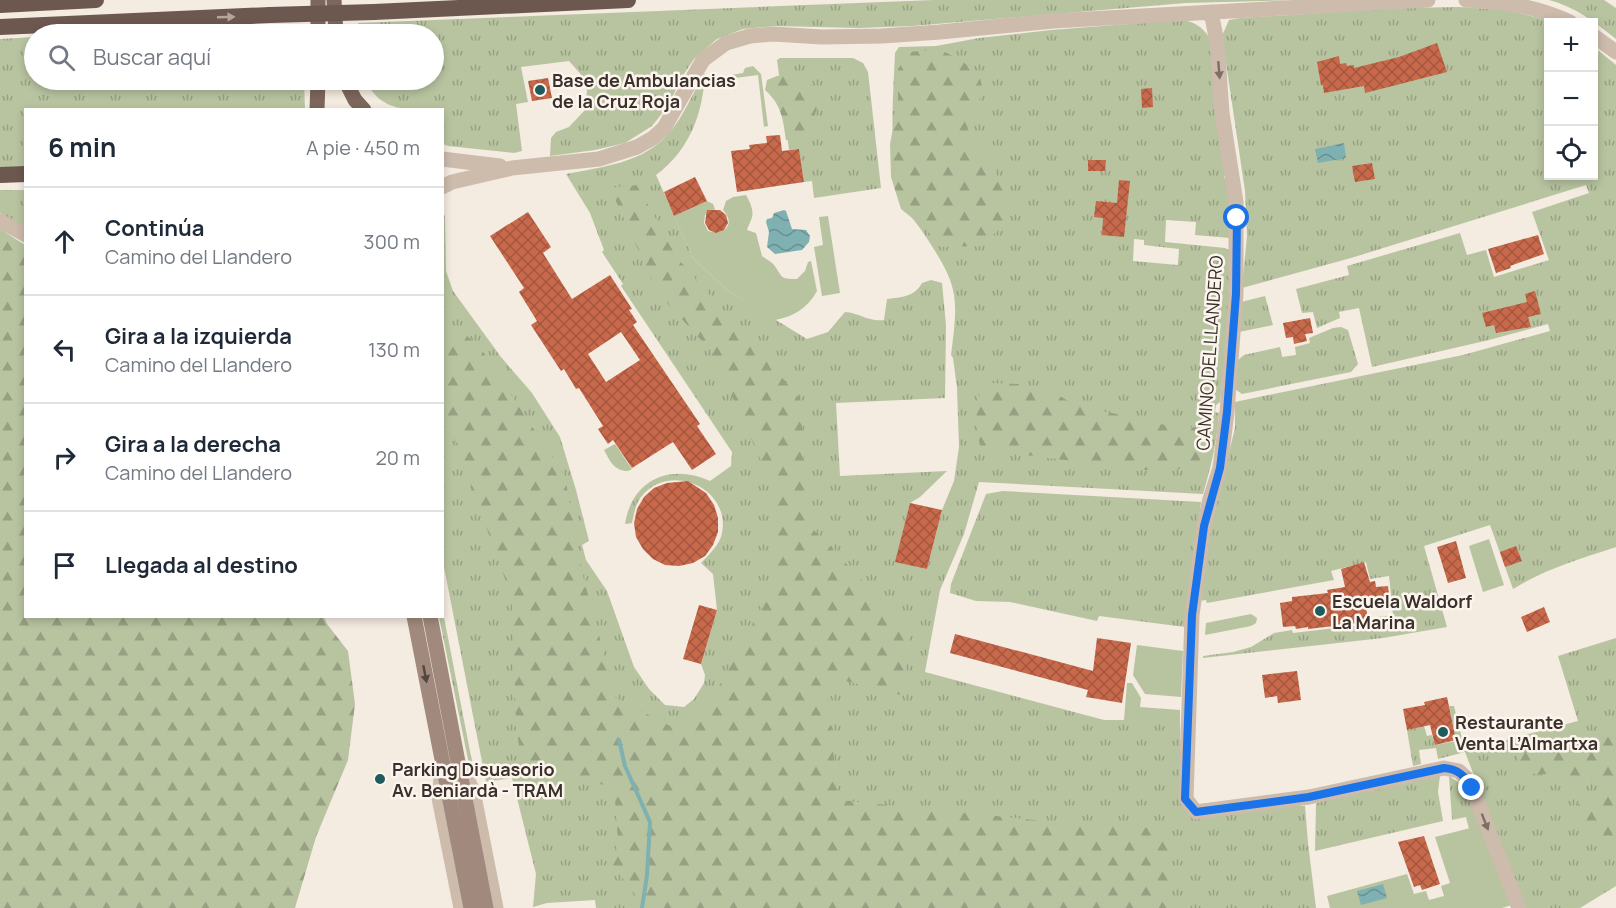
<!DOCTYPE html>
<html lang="es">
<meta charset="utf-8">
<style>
body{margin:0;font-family:Manrope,sans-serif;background:#f6f6f7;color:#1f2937}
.controls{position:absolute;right:18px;top:18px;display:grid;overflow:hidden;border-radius:0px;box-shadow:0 3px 9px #0003}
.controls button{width:54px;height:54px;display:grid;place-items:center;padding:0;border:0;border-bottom:2px solid #e0e1e3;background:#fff;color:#1f2937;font:30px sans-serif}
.stop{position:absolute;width:18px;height:18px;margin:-14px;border:4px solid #1a73e8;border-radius:50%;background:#fff}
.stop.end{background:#1a73e8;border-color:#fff;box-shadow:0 2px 6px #0008}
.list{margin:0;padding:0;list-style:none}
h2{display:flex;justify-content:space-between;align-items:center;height:78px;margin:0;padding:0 24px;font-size:26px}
h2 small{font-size:20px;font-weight:400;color:#747a83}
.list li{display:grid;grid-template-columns:39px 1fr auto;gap:18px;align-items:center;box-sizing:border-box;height:108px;padding:0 24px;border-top:2px solid #e0e1e3}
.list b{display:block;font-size:22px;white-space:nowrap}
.list p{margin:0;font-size:20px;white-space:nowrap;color:#747a83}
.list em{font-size:20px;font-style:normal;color:#747a83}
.icon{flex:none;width:33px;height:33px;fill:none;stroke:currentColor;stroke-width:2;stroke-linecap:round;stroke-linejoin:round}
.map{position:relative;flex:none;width:1616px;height:908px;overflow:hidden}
.search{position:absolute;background:#fff;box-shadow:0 3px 9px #0003;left:24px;top:24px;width:420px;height:66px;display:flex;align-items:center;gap:15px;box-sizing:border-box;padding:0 21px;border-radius:33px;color:#747a83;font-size:22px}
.panel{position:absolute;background:#fff;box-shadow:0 3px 9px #0003;left:24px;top:108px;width:420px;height:510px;border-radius:0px}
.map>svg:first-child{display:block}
.grass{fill:url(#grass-tufts);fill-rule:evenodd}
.forest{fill:url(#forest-firs)}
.garden{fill:#b8c4a0}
.water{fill:url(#water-waves)}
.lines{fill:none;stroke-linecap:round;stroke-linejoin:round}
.stream{stroke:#7fb0b2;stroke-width:4}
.building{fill:url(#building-cross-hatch);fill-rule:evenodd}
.minor{stroke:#cdbbac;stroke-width:15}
.secondary{stroke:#a18a7d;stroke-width:15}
.primary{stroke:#7d675c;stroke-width:15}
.trunk{stroke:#6c584f;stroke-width:16}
.trunk-bridge{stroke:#6c584f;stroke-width:16}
.oneway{fill:#b4a69e}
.oneway2{fill:#7d6f65}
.oneway3{fill:#544640}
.route{stroke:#1a73e8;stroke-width:8}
.poi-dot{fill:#1f5a5e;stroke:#fbf5ee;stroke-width:2}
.labels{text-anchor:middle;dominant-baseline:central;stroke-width:5;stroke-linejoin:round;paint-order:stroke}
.poi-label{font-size:18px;font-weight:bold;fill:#3b302b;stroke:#fbf5ee;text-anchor:start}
.street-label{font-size:18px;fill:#3b302b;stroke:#fbf5ee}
</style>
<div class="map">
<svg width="1616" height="908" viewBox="0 0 1616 908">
<defs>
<pattern id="grass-tufts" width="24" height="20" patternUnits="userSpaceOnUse" patternTransform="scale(1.5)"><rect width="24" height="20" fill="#b8c4a0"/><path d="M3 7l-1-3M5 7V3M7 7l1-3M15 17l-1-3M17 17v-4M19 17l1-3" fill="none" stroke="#97a083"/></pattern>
<pattern id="forest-firs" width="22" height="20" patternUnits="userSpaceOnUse" patternTransform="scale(1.5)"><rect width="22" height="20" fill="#b8c4a0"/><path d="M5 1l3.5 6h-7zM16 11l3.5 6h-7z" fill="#97a083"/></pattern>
<pattern id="water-waves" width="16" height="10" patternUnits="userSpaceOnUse" patternTransform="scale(1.5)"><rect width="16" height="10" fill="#7fb0b2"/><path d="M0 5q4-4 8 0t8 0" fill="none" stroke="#699091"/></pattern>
<pattern id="building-cross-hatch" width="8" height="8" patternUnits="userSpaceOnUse" patternTransform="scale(1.5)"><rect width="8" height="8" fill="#c8694b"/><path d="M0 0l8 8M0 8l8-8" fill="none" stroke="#a4573f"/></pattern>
</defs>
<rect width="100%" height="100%" fill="#f4ebe1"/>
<path class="grass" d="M934 0H1296L1186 3 912 26 859 28 776 26 743 29 717 39 694 59 682 77 668 106 652 126 625 143 595 150 550 156 551 138 556 132 569 127 585 110 587 90 584 78 569 61 521 67 528 102 516 104 522 151 514 153 448 146 443 144 442 110C411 109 380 114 366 80H434V34H361L358 23Z
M1549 0H1604L1616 8V39C1596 23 1574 6 1549 0Z
M1459 7 1508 10 1554 22H1548V176H1594V47L1616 65V547C1580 559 1545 569 1513 589L1490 525 1424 546 1447 627 1383 638 1203 658V656L1233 652 1251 647 1274 633 1292 630 1293 633 1370 624V618L1393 615 1389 576 1370 579 1366 562 1331 571 1334 580 1207 603 1206 600 1199 601 1211 527 1235 428V402L1463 355 1550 331 1548 324 1489 340 1372 367 1359 308 1339 312 1340 318 1317 328 1313 312 1302 313 1296 289 1349 275 1347 266 1460 233 1467 255 1486 250 1494 277 1549 260 1532 212 1589 193 1586 185 1351 258 1242 288 1247 236 1245 191 1222 36 1229 20 1240 18 1402 8Z
M1180 20C1194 21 1201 26 1210 38L1224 160V178L1230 181V238L1195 235 1196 222 1166 220 1165 242 1225 248 1231 251 1228 327 1220 402 1216 405 1215 412 1219 413C1217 442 1211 467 1203 494L979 482 964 534 940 590 925 672 1104 720H1180L1182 806H1305L1308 843 1316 908H596L595 900 547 903 533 907 536 874 512 778 486 782 443 562 442 211 445 216 446 271 453 291 501 357 532 393 560 437 576 490 589 541 582 545 586 560 607 591 634 667 649 689 665 705 684 707 694 699 704 683 705 675 701 664 717 610 713 574 701 563C708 555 720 545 722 533 731 488 669 461 641 497 635 505 634 514 632 523L625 524C632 479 671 463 710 481L731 466 732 452 621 286 623 284 602 252 604 250 590 213 566 174C602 167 644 163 669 133 684 116 693 92 705 73 703 113 690 150 656 175L693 258 727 290 807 339 828 332 845 312C860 313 868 322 884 320L887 299C902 297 914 297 922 283L931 280 942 283 946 325 945 398 836 403 840 476 947 471 920 497 910 503 896 561 927 569 942 510 954 481 959 447 957 388 953 358 951 355C959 294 958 285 924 234 917 223 905 211 902 199 888 152 893 101 895 53L899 47 936 46 979 38 1051 30ZM1134 239 1144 240V245L1179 249 1178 265 1133 261Z
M280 25 278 34H88Z
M34 37V80H304L305 109 26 110 25 168H0V39Z
M780 58H853L863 63 868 72 881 188 814 198 812 181 804 182 799 149 789 150 777 60Z
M0 190H25V228L0 213Z
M1265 296 1273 325 1239 332 1241 302Z
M1341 327 1348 330 1358 364 1351 372 1242 394 1235 389 1237 361 1244 355 1280 347 1282 357 1296 355 1295 347 1310 343 1309 338 1333 328Z
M1003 491 1201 502 1185 627 1099 616 1097 621 1010 602 976 601 950 593 951 584 986 494Z
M443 612 475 777 472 779 439 617 442 616Z
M1616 638V886L1580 908H1525L1465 752 1438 759 1436 748 1419 750 1421 764 1413 766 1407 730 1424 726 1427 736 1432 735 1435 745 1456 741 1449 706H1454L1465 751 1578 721 1558 656Z
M1440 775 1438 792 1443 821 1315 851 1316 804 1318 802Z
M1449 776 1463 785 1482 825 1469 829 1466 817 1452 820Z"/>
<path class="forest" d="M940 49C962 62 993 72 978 103 975 111 970 117 967 125L972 144 992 163 1005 196 1003 226 980 246 940 247 927 230 901 209 891 177 890 144 898 102V69L909 52Z
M792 74 805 77C809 82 814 87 816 93 822 107 809 131 799 140H786C783 120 782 105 765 90L767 80 777 76Z
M637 185 679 260 800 398 809 525 911 631 901 695 826 676 838 800 1034 820 1166 829 1173 877 1166 908H645L613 865 618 841 614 787 523 768 516 728 512 598 443 408V326H455L480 347 565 477 584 580 616 698 680 731 706 710 773 586 775 492 712 352 658 293 610 188Z
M0 229 25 245 26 616 324 617 327 624 348 651 355 704 348 760 316 837 295 908H0Z
M991 383 1019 384 1048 389 1070 402 1090 409 1133 417 1169 426 1202 428 1211 438 1206 455 1190 467 1171 470H1142L1002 452 980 446 976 423 978 397Z
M1616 730V843H1599L1580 835 1575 809 1582 800 1598 804 1602 791 1594 783 1555 773 1537 775 1519 767 1517 747 1544 736 1580 731Z"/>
<path class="garden" d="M753 66 761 74 768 126 764 127 758 75 720 80V77L743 73 745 68Z
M746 195C750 202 755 212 751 220 750 223 748 226 747 230L756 233 762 256C766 259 772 262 774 265 783 277 779 279 797 279L805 271 808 262 811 261 817 291C808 308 793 317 775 320L727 290 693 258 674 216 707 201 713 204 715 209 705 215 704 223 708 231C725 236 736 224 723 210L726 201 733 197Z
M828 216 840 293 822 296 814 247 823 245 819 217Z
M615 444 632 469 628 471C614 471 610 461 604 450Z
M1489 539 1504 585 1483 592 1469 546Z
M1251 614 1257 618 1256 623 1251 626 1205 635 1206 623Z
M1137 645 1183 651 1181 697 1145 694 1133 675Z
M1127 683H1132L1141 698 1140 707 1180 710V720H1124Z
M1482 825 1512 905 1502 908H1330L1327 896 1407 874 1414 894 1426 891 1429 900 1444 896 1441 886 1450 883 1435 837Z"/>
<path class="water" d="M1344 143 1346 158 1318 163 1315 149Z
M784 210 786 211 792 229 806 230 810 236 809 242 802 250 775 254 767 247 769 232 766 222 767 219 772 218 774 213Z
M1383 884 1387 898 1361 905 1357 891Z"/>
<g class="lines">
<path class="stream" d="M619 740 625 766 650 822 647 875 642 908"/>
</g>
<path class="building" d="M1437 43 1447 72 1365 93 1364 86 1324 93 1323 85H1321L1317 62 1339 56 1340 64 1346 63 1347 66 1354 65V68L1399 57Z
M548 78 552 98 532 101 528 81Z
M1152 88 1153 107 1142 108 1141 89Z
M780 135 782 151 799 149 804 182 737 192 731 151 750 149 749 145 767 143 766 136Z
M1088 160H1106L1105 171H1088Z
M1372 163 1375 179 1355 182 1352 166Z
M695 177 707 201 674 216 664 192Z
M1119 180 1130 181 1124 237 1102 235 1103 218 1094 217 1096 201 1117 203Z
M707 210H720L726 215 728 223 724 230 716 233 709 230 705 223Z
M528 212 551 247 543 253 572 299 610 275 632 309 629 310 637 322 633 325 700 424 697 426 716 454 692 470 673 442 632 468 613 440 608 444 598 429 603 426 579 388 576 389 564 369 561 371 531 325 537 321 519 292 524 288 490 236ZM621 332 640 360 606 382 588 354Z
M1538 235 1544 254 1510 266 1511 268 1496 273 1488 249Z
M1535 291 1541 314 1528 317 1531 327 1496 333 1494 325 1486 327 1482 313 1527 302 1525 294Z
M1310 318 1313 333 1305 334 1307 341 1294 344 1293 337 1286 338 1283 323Z
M688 481 706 493 714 505 718 518V532L713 545 705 556 693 563 679 566 665 565 653 559 643 549 636 537 634 523 637 509 644 497 654 488 667 483Z
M910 503 942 510 927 569 895 562Z
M1456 541 1466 578 1448 583 1437 547Z
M1516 546 1522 561 1505 567 1500 552Z
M1364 562 1370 582 1375 581 1376 587 1388 586 1390 603 1366 606 1368 622 1308 629V627L1296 629 1295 626 1283 627 1280 603 1292 601V597L1328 593 1327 590 1345 587 1341 569Z
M699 605 717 610 701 664 683 659Z
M1544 607 1550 622 1527 632 1521 617Z
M955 634 1093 671 1097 638 1131 643 1122 703 1086 697 1088 690 950 653Z
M1297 671 1301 700 1278 703 1277 696 1265 698 1262 675Z
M1447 697 1456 740 1435 745 1430 725 1407 730 1403 709 1425 705 1424 702Z
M1424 836 1440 884 1422 890 1420 885 1414 887 1398 842Z"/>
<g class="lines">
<path class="minor" d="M1466 0C1505 2 1535 6 1570 22
M1211 12 1217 42 1222 113 1236 202V294L1227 412 1220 468 1210 499 1204 526 1192 615 1186 799 1196 812 1309 797 1444 768 1459 771 1466 778 1472 788 1519 908
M1594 36 1616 52
M442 159 500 166
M442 187 452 182 512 168 599 159 637 147 653 138 664 128 703 60 726 43 750 36 773 34 822 37 882 36 940 32 1053 21 1428 0
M0 221 26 235
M461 766 473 791 496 908
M442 768 439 798 461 908"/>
<path class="secondary" d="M414 616 471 908
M430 616 486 908"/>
<path class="primary" d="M318 0V34
M334 0 336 34
M345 80 355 100 364 110
M317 110 318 80"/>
<path class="trunk" d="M0 5 96 0
M374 12 628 0
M0 27 270 15
M0 175 26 174"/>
<path class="trunk-bridge" d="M270 15 374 12"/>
</g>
<defs><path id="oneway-solid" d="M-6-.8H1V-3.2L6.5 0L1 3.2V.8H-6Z" transform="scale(1.5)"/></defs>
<use class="oneway" href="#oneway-solid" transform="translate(226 17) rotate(-2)"/>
<g class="oneway2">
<use href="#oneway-solid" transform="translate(1219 70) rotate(85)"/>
<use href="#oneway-solid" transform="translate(1485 822) rotate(69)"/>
</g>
<use class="oneway3" href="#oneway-solid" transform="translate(425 674) rotate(79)"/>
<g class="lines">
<path class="route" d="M1237 218 1236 294 1227 412 1220 468 1204 526 1192 615 1185 799 1196 812 1309 797 1444 768C1458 769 1465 776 1472 788"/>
</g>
<g class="poi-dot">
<circle cx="540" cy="90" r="6"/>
<circle cx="1320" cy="611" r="6"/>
<circle cx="1443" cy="732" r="6"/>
<circle cx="380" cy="779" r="6"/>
</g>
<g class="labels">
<g class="poi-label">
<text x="552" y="80">Base de Ambulancias<tspan x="552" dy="21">de la Cruz Roja</tspan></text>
<text x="1332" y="601">Escuela Waldorf<tspan x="1332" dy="21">La Marina</tspan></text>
<text x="1455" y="722">Restaurante<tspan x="1455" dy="21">Venta L’Almartxa</tspan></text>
<text x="392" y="769">Parking Disuasorio<tspan x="392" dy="21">Av. Beniardà - TRAM</tspan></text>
</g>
<g class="street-label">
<text transform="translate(1209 353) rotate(-86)">CAMINO DEL LLANDERO</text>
</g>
</g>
</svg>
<div class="controls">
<button>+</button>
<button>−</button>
<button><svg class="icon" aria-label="locate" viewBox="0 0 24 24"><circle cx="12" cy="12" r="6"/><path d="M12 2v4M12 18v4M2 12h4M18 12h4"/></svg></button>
</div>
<div class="stop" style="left:1237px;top:218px"></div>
<div class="stop end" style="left:1472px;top:788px"></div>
<div class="search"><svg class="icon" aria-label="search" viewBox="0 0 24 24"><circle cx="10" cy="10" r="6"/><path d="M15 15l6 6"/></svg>Buscar aquí</div>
<section class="panel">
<h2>6 min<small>A pie · 450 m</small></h2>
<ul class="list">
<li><svg class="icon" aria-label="ahead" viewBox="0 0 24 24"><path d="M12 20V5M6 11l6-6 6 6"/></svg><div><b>Continúa</b><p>Camino del Llandero</p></div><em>300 m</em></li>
<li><svg class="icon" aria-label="left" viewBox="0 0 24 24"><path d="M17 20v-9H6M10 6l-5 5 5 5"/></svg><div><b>Gira a la izquierda</b><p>Camino del Llandero</p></div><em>130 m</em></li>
<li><svg class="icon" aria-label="right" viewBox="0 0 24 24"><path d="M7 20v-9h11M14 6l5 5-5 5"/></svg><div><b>Gira a la derecha</b><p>Camino del Llandero</p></div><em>20 m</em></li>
<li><svg class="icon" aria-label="arrive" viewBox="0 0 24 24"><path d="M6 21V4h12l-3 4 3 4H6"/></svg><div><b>Llegada al destino</b></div></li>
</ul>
</section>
</div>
